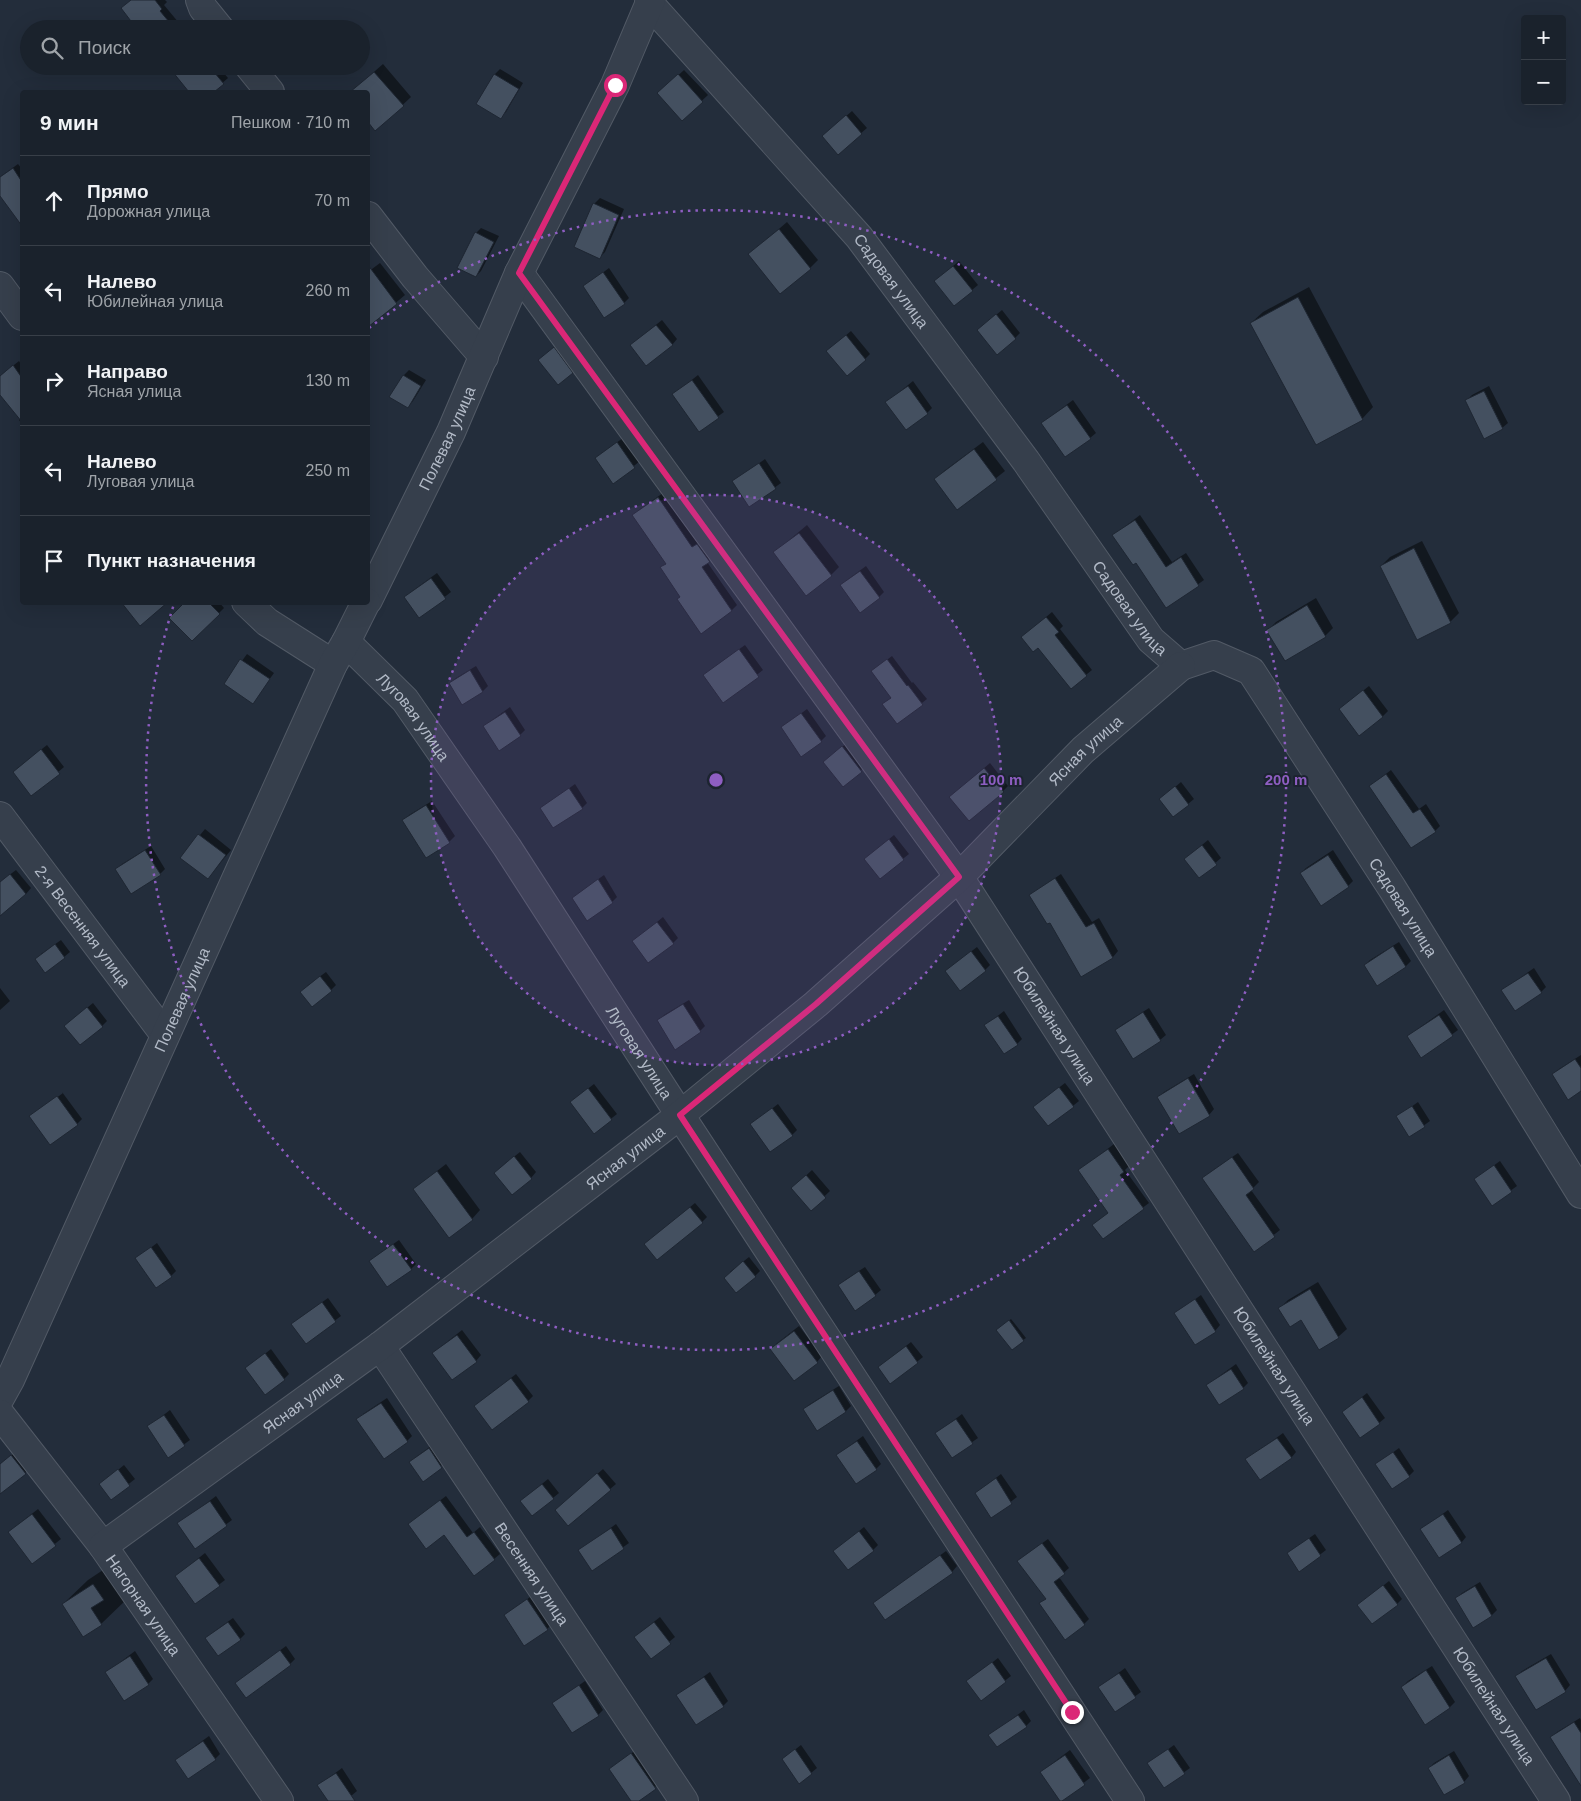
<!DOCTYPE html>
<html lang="ru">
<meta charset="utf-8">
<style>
body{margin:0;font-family:Helvetica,sans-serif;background:#272f38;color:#f1f3f6}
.controls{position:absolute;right:15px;top:15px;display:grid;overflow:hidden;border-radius:5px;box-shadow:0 5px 20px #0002}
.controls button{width:45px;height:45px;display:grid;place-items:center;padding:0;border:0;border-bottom:1px solid #383f48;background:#1a222c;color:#f1f3f6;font:25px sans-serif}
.stop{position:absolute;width:15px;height:15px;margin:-11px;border:4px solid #db2777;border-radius:50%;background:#fff}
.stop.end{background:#db2777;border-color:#fff;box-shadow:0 1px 5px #0008}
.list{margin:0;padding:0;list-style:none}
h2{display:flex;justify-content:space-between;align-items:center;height:65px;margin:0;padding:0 20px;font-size:21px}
h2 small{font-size:16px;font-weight:400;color:#9fa4a9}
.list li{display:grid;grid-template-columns:32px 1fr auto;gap:15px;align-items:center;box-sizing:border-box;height:90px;padding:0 20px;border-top:1px solid #383f48}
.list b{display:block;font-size:19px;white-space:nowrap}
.list p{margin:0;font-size:16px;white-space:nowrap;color:#9fa4a9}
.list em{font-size:16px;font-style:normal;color:#9fa4a9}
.icon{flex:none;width:28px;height:28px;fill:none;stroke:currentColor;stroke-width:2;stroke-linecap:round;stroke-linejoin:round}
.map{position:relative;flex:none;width:1581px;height:1801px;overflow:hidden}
.search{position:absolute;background:#1a222c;box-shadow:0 5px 20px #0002;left:20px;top:20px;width:350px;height:55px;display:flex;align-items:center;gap:12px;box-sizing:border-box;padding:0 18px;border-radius:28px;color:#9fa4a9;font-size:19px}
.panel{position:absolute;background:#1a222c;box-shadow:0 5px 20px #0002;left:20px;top:90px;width:350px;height:515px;border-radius:5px}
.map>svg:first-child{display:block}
.shadow{fill:#0007}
.building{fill:#445060;stroke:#1e2632}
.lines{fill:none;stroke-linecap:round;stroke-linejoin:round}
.minor-casing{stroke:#525a66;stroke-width:30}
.minor{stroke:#363f4c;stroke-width:28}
.route{stroke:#db2777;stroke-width:6}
.ring{fill:none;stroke:#8e5ec2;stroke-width:2.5;stroke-dasharray:2.5 5}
.labels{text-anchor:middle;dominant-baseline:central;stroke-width:4;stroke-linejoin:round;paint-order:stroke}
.street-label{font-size:16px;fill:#b2bac7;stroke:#1c2430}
.centre{fill:#8e5ec2;stroke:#1c2430;stroke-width:2.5}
.ring-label{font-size:15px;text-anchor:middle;font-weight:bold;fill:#8e5ec2;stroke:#1c2430;stroke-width:4;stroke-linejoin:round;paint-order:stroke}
</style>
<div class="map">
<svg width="1581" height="1801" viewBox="0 0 1581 1801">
<rect width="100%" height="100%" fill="#232d3b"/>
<path class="shadow" d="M131 0H165L167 2 164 5 184 29H139Z
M383 64 411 97 376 130 368 120V92H351Z
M170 66H218L228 78 212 92H191Z
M500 69 523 83 506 112 500 117 477 103 495 74Z
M684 70 708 95 682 119 659 93Z
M852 111 867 128 838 153 829 131Z
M18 164 22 169V221L21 222 0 194V177Z
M600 198 624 209 605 252 600 257 594 204Z
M787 222 818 260 810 268 750 254Z
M481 228 499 236 481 271 476 276V233Z
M959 261 978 285 954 305 941 276Z
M380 263 405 295 368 326V272Z
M609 268 629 298 624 303 585 286Z
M1309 287 1373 407 1362 419 1251 323 1263 312Z
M1002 310 1020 333 1015 338 978 330Z
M662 320 677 339 672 345 637 340Z
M851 331 870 354 865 359 833 346Z
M560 343 577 367 572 373 545 355Z
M19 361 22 366V424L19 420 20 418 0 393V376Z
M409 370 426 380 413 401 408 407 391 396 404 375Z
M698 375 724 412 699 430 674 394Z
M913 381 932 408 927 413 887 402Z
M1489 386 1508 423 1502 428 1467 400 1472 395Z
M1073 400 1096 433 1090 438 1042 423Z
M623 438 640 461 614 482 602 453Z
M983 442 1005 471 957 509 935 480 944 471Z
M765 459 781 483 750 505 734 481Z
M663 493 698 543 703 539 714 556 707 562 737 605 732 610 681 597 662 568 667 563 639 510Z
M1140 515 1172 562 1186 553 1204 580 1166 607 1136 562 1114 535Z
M807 525 839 567 831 575 775 552Z
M1422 541 1459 613 1450 622 1418 638 1381 566 1390 557Z
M866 566 884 592 879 597 847 580Z
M437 573 451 592 420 616 411 592Z
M1316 598 1333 628 1325 636 1268 630 1276 622Z
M187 602H219L224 608 192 640Z
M1052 612 1063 626 1060 629 1092 670 1071 687 1028 632Z
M745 645 763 670 723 701 710 670Z
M247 654 274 673 253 702 225 684Z
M892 656 912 683 913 682 927 699 898 722 892 698 872 671Z
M476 666 488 686 482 692 450 683 456 678Z
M1369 686 1388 711 1383 716 1340 709Z
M510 707 525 730 520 735 484 726Z
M807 709 826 736 821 741 783 727Z
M848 742 867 765 843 785 830 757Z
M47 745 64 767 32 794 19 767Z
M990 763 1008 786 1003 791 950 797Z
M1391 770 1419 809 1426 804 1440 826 1435 831 1370 786Z
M1181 782 1194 799 1188 804 1161 799Z
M575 784 587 803 582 808H542Z
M432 801 455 836 449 842 426 856 404 821 409 815Z
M205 829 231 850 208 878 182 857Z
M894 835 909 854 880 877 865 859Z
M1208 840 1221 858 1199 877 1191 854Z
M151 846 165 869 160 874 117 869 122 864Z
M1333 850 1353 881 1348 886 1301 873 1306 868Z
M16 870 31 888 26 894 0 910V882Z
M1061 874 1092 922 1099 918 1118 951 1113 957 1081 975 1050 921 1030 895Z
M604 875 617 897 612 902 579 893Z
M663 917 678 938 673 943 634 941Z
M61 940 70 952 64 957 41 954Z
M1399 942 1411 961 1406 966 1377 984 1365 965 1370 960Z
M977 947 990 965 985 970 952 966Z
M1534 968 1546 987 1541 992 1503 990Z
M326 972 336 985 331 990 307 986Z
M0 988 10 1001 0 1010Z
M689 1000 705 1026 700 1031 659 1021 664 1015Z
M93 1003 107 1021 102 1026 71 1021Z
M1149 1008 1166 1035 1160 1040 1117 1030 1122 1025Z
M1444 1010 1458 1030 1422 1056 1408 1036Z
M1004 1011 1022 1039 1017 1044 986 1025Z
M1581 1055V1090L1553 1074 1559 1069Z
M1194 1074 1214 1109 1209 1115 1159 1097 1164 1092Z
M1065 1083 1079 1101 1049 1125 1040 1102Z
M594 1084 617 1114 594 1132 577 1097Z
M62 1092 82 1119 77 1124 35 1114 63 1093Z
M1418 1102 1430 1121 1409 1136 1397 1117Z
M778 1104 797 1130 792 1135 752 1124Z
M1114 1144 1129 1166 1125 1170 1149 1203 1103 1237 1094 1225 1109 1213 1080 1170Z
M520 1152 536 1172 531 1178 500 1168Z
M1238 1153 1259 1182 1251 1190 1280 1230 1254 1250 1209 1173Z
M1500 1161 1517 1186 1492 1204 1475 1179Z
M446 1164 480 1210 472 1219 414 1189Z
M812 1170 830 1191 811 1209 798 1183Z
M695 1203 707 1217 702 1222 651 1239Z
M399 1240 416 1264 411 1269 376 1256Z
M157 1243 176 1271 171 1276 137 1258Z
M749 1257 760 1271 755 1276 730 1272Z
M865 1267 881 1290 875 1295 845 1280Z
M1318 1282 1347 1329 1338 1337 1280 1308 1288 1300Z
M1201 1295 1220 1325 1215 1331 1176 1313Z
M328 1298 341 1316 306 1342 298 1319Z
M1011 1319 1026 1338 1023 1340 1000 1328Z
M799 1326 822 1356 817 1362 776 1344Z
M462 1330 481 1355 476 1361 433 1353Z
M911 1342 923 1357 891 1382 879 1367Z
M271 1349 289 1374 284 1379 247 1368Z
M1236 1364 1248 1383 1243 1388 1207 1385Z
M516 1374 533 1396 528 1401H481Z
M839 1386 851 1406 846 1411 817 1429 804 1409 810 1404Z
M1367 1393 1385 1418 1379 1423 1343 1412Z
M387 1398 412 1436 407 1441 363 1414Z
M170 1410 190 1440 168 1456 148 1427Z
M962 1414 978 1438 952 1456 937 1433Z
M1283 1433 1296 1452 1291 1458 1247 1459Z
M863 1436 881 1464 876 1469 837 1455Z
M435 1443 447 1461 423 1480 416 1457Z
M1399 1448 1414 1471 1409 1476 1377 1464Z
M17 1451 30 1468 25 1473 0 1489V1464Z
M124 1465 135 1479 111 1498 101 1484Z
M603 1469 616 1484 569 1524 562 1505Z
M1001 1474 1017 1497 992 1516 976 1493Z
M548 1479 559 1493 532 1515 527 1496Z
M216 1496 232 1520 195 1547 179 1524Z
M446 1496 473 1533 480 1527 500 1554 494 1559 444 1534 409 1524Z
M38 1509 61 1539 32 1562 15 1527Z
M1448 1510 1466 1537 1461 1543 1422 1529Z
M616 1524 629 1543 592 1569 580 1550Z
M864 1527 878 1545 873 1550 835 1551Z
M1315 1534 1326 1550 1300 1570 1288 1553Z
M1048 1539 1069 1568 1059 1577 1089 1619 1084 1624 1041 1604 1047 1598 1024 1556Z
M946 1551 957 1566 952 1572 875 1603Z
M205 1553 225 1580 196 1602 176 1576Z
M118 1560 126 1600 101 1624 63 1604 88 1580Z
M1389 1581 1402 1599 1397 1604 1359 1605Z
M1480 1582 1497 1610 1492 1615 1474 1626 1457 1598 1462 1593Z
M533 1595 552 1624 547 1629 505 1615Z
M660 1617 675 1637 651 1657 641 1632Z
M233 1618 245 1634 240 1639 212 1633Z
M286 1646 295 1659 290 1664 236 1683Z
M135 1651 153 1679 148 1684 107 1672Z
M1551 1654 1570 1685 1565 1691 1517 1676 1522 1671Z
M998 1658 1011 1676 981 1699 968 1681Z
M1432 1666 1455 1702 1450 1707 1425 1723 1402 1687 1408 1681Z
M1125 1668 1141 1692 1116 1710 1100 1687Z
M710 1672 728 1701 723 1706 678 1695Z
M585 1681 603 1710 598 1715 554 1703Z
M1024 1710 1031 1721 1026 1726 990 1735Z
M1580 1718 1581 1720V1781L1552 1738 1557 1732Z
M209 1736 220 1754 215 1759 176 1760Z
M801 1745 817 1768 811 1773 783 1759Z
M1174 1745 1190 1768 1165 1786 1149 1763Z
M637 1749 660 1783 637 1801H633L611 1769Z
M1070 1750 1090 1778 1061 1800 1041 1772Z
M1454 1751 1469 1776 1464 1782 1429 1768 1434 1763Z
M342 1768 357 1791 345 1801H329L319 1785Z"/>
<path class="building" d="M131 0H155L162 9 160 11 175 29H137L121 8Z
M168 66H209L224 84 214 92H189Z
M374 72 404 106 375 131 368 122V92H350Z
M494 74 519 89 501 119 476 104Z
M678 74 703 102 682 121 657 93Z
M846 115 862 134 838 155 822 136Z
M13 168 22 182V226L0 196V177Z
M593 203 619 215 600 259 574 247Z
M779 229 811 269 780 294 748 254Z
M475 232 494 242 476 277 457 268Z
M368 265 397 304 368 327Z
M953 266 973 291 954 306 934 281Z
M603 272 625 304 604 318 583 286Z
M1298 297 1363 420 1316 445 1250 323Z
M996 314 1016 339 997 355 977 330Z
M656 325 673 345 646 366 630 345Z
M846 335 866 360 847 376 826 351Z
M554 347 573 373 558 385 538 360Z
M13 365 22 378V422L0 395V376Z
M403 375 421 386 408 408 389 397Z
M692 380 719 418 699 432 672 394Z
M908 386 928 414 906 430 885 402Z
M1484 391 1503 429 1484 439 1465 400Z
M1067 405 1091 439 1065 457 1041 423Z
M617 442 635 468 613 484 595 458Z
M974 449 997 480 957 510 934 479Z
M759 463 776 489 749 507 732 481Z
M658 497 692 547 697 544 710 562 702 567 732 611 701 634 677 599 680 597 660 567 666 564 632 515Z
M1135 520 1166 567 1181 557 1199 586 1166 608 1136 563 1133 565 1112 535Z
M799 533 832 576 806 596 773 552Z
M1414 548 1451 623 1417 640 1380 566Z
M860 571 880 598 860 613 840 585Z
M431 578 446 599 419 618 404 597Z
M121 602H168L140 626Z
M185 602H208L220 614 192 641 169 618Z
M1307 605 1326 637 1285 661 1266 630Z
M1046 617 1059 632 1055 635 1087 676 1071 689 1038 648 1033 652 1021 637Z
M739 649 759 677 723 703 703 675Z
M240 659 270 679 253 704 224 684Z
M887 659 907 686 908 685 923 705 897 724 882 704 891 698 871 671Z
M470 670 483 692 462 705 449 683Z
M1363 690 1383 717 1359 736 1339 709Z
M505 712 521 736 499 751 483 726Z
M801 713 822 742 801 757 781 727Z
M842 746 862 772 843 787 823 762Z
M41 749 60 774 31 796 13 772Z
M984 768 1004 792 969 821 949 797Z
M1386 774 1413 813 1420 809 1436 832 1411 848 1369 786Z
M1175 786 1189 805 1173 817 1159 799Z
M569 788 583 809 553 828 540 808Z
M426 805 450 843 426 858 402 820Z
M198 834 226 855 208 879 180 858Z
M889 839 904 860 880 879 864 859Z
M1202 845 1217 865 1199 878 1184 859Z
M145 850 161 875 131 894 115 869Z
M1328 855 1349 887 1321 906 1300 873Z
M10 874 26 894 0 916V882Z
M1055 878 1086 927 1094 923 1113 958 1081 977 1050 923 1047 924 1029 895Z
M598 879 613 903 587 921 572 898Z
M657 922 674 944 648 963 632 941Z
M55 944 65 958 45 973 35 959Z
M1393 946 1406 967 1377 986 1364 965Z
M971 951 986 971 960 991 945 971Z
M1528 973 1542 993 1515 1011 1501 990Z
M320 976 332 991 312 1007 300 992Z
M683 1004 701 1032 675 1050 657 1020Z
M87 1007 103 1027 80 1045 64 1026Z
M1143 1012 1161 1041 1133 1059 1115 1030Z
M1439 1015 1453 1036 1421 1058 1407 1036Z
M998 1016 1018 1045 1004 1054 984 1025Z
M1575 1059 1581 1068V1091L1568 1100 1552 1074Z
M1188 1078 1210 1116 1179 1134 1157 1097Z
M1059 1087 1074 1107 1048 1126 1033 1107Z
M588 1088 612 1120 594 1134 570 1102Z
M57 1096 78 1125 50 1145 29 1116Z
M1412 1106 1425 1127 1409 1137 1396 1116Z
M772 1108 793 1136 770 1152 750 1124Z
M1108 1149 1124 1172 1120 1175 1144 1209 1103 1239 1092 1225 1108 1213 1078 1170Z
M514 1156 532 1179 512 1195 494 1173Z
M1232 1157 1254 1189 1246 1195 1275 1237 1254 1252 1202 1178Z
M1494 1165 1512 1192 1492 1206 1474 1179Z
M437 1171 473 1220 449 1238 413 1189Z
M806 1175 826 1198 811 1211 791 1188Z
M690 1207 703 1223 657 1260 644 1244Z
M393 1244 412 1270 387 1287 369 1261Z
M151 1247 172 1277 156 1288 135 1258Z
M743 1261 756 1277 736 1293 724 1278Z
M859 1271 876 1296 855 1311 838 1285Z
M1310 1289 1339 1338 1319 1350 1301 1320 1290 1327 1278 1308Z
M1195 1299 1216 1332 1195 1345 1174 1313Z
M322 1302 336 1322 306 1344 291 1324Z
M1009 1320 1024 1341 1012 1350 996 1330Z
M794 1331 818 1363 794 1381 770 1349Z
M457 1335 477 1362 452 1380 432 1353Z
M906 1346 918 1363 890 1384 878 1367Z
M265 1353 285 1380 265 1395 245 1368Z
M1231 1369 1244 1389 1219 1405 1206 1385Z
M511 1378 529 1402 492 1430 474 1406Z
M833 1390 846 1412 817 1431 803 1409Z
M1362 1397 1380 1424 1360 1438 1342 1412Z
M381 1403 408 1442 384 1459 356 1419Z
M164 1415 185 1446 168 1458 147 1426Z
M956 1419 973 1444 952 1458 935 1433Z
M1277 1438 1292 1458 1260 1480 1245 1459Z
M857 1441 877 1470 856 1484 836 1455Z
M429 1448 442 1468 423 1482 409 1462Z
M1393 1452 1410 1477 1392 1489 1375 1464Z
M11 1455 26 1474 0 1494V1464Z
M118 1469 130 1486 111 1500 99 1484Z
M597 1473 611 1490 568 1526 555 1510Z
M996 1478 1012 1504 991 1518 975 1493Z
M542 1484 554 1499 532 1516 520 1501Z
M440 1500 467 1537 474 1532 495 1560 474 1576 444 1535 426 1549 408 1524Z
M210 1501 227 1526 195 1549 177 1523Z
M32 1514 56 1546 32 1564 8 1532Z
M1443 1514 1462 1543 1439 1558 1420 1529Z
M611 1528 624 1549 592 1571 578 1550Z
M859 1531 874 1551 848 1570 833 1551Z
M1309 1538 1321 1556 1299 1572 1287 1553Z
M1042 1543 1065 1574 1054 1582 1085 1625 1065 1640 1039 1603 1046 1599 1017 1561Z
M940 1555 953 1573 885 1620 873 1603Z
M199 1558 220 1586 195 1604 175 1576Z
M93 1584 104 1600 91 1608 102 1625 83 1637 62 1604Z
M1383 1585 1398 1605 1372 1624 1357 1605Z
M1475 1586 1492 1616 1473 1628 1455 1598Z
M527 1599 548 1630 524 1646 504 1615Z
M228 1622 241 1640 218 1656 205 1638Z
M654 1622 671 1644 651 1659 634 1637Z
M280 1650 291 1665 246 1698 235 1683Z
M130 1656 149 1685 124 1701 105 1672Z
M1546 1658 1566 1692 1536 1710 1515 1676Z
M992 1662 1006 1682 981 1701 966 1681Z
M1426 1670 1450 1708 1425 1725 1401 1687Z
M1119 1673 1136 1698 1115 1712 1098 1687Z
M704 1677 724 1707 696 1725 676 1695Z
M579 1685 599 1716 572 1733 552 1703Z
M1018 1715 1027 1727 997 1747 988 1735Z
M1574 1722 1581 1733V1786L1550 1737Z
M203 1741 216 1760 188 1779 175 1760Z
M795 1749 812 1774 799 1784 782 1759Z
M1168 1749 1185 1774 1164 1788 1147 1763Z
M631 1753 656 1789 639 1801H631L609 1769Z
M1065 1755 1085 1785 1062 1801H1060L1040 1772Z
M1449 1755 1465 1783 1444 1795 1428 1768Z
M336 1773 355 1801H328L317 1785Z"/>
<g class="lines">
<g class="minor-casing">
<g id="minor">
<path d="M200 0 203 8 220 29"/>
<path id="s1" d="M649 3 859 237 1026 461 1151 640 1181 666 1214 655 1251 671 1392 888 1581 1194"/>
<path d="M249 66 270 92"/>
<path d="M368 216 415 277 484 357"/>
<path id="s2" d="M519 273 959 877 1556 1801"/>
<path d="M0 286 22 316"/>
<path id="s3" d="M368 600 451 432 519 273 615 85 651 0"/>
<path d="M246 602 267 622 333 664"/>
<path id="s4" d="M346 642 405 700 507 847 680 1115 1130 1801"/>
<path id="s5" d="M0 816 165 1035"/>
<path id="s6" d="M380 1346 684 1801"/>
<path id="s7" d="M0 1398 10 1380 333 664 346 642 366 602"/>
<path id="s8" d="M0 1414 103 1546 279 1801"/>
<path id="s9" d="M103 1546 380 1346 680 1115 816 1004 959 877 1083 750 1181 666"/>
</g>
</g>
<use href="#minor" class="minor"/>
</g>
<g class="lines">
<path class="route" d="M615 85 519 273 959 877 816 1004 680 1115 1072 1712"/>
</g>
<circle cx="716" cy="780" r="285" fill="#8e5ec2" fill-opacity=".12"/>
<g class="ring">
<circle cx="716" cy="780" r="285"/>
<path d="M369 328A570 570 0 1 1 174 604"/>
</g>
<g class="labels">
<g class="street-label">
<text stroke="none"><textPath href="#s1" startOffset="369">Садовая улица</textPath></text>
<text stroke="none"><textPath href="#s3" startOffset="180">Полевая улица</textPath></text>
<text stroke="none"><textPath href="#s1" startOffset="774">Садовая улица</textPath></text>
<text stroke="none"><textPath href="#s4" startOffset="101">Луговая улица</textPath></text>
<text stroke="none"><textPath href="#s9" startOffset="1266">Ясная улица</textPath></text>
<text stroke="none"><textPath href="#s1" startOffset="1208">Садовая улица</textPath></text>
<text stroke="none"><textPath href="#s5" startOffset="138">2-я Весенняя улица</textPath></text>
<text stroke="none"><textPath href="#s7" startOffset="438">Полевая улица</textPath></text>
<text stroke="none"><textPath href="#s2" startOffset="924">Юбилейная улица</textPath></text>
<text stroke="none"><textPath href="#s4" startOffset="506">Луговая улица</textPath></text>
<text stroke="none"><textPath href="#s9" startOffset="651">Ясная улица</textPath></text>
<text stroke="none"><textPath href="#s2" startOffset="1329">Юбилейная улица</textPath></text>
<text stroke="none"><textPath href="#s9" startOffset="246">Ясная улица</textPath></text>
<text stroke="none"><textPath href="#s6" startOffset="274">Весенняя улица</textPath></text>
<text stroke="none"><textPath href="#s8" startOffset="239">Нагорная улица</textPath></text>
<text stroke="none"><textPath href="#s2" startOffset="1734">Юбилейная улица</textPath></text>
</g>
</g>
<circle cx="716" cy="780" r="8" class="centre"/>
<g class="ring-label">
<text x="1001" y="785">100 m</text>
<text x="1286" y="785">200 m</text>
</g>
</svg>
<div class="controls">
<button>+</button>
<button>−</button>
</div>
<div class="stop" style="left:615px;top:85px"></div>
<div class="stop end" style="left:1072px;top:1712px"></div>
<div class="search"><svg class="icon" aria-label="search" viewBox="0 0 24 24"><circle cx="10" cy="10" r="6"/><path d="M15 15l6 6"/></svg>Поиск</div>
<section class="panel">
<h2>9 мин<small>Пешком · 710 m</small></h2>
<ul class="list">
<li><svg class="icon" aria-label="ahead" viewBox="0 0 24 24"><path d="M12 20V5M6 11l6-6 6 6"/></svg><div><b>Прямо</b><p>Дорожная улица</p></div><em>70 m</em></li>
<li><svg class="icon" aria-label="left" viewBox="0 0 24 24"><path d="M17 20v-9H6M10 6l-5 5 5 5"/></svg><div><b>Налево</b><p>Юбилейная улица</p></div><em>260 m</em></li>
<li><svg class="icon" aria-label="right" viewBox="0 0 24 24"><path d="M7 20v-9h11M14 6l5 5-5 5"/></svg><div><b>Направо</b><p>Ясная улица</p></div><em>130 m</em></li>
<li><svg class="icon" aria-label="left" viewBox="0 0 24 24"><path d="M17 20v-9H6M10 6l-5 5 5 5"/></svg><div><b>Налево</b><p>Луговая улица</p></div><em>250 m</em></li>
<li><svg class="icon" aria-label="arrive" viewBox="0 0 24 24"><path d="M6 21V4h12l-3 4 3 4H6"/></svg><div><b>Пункт назначения</b></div></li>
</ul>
</section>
</div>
